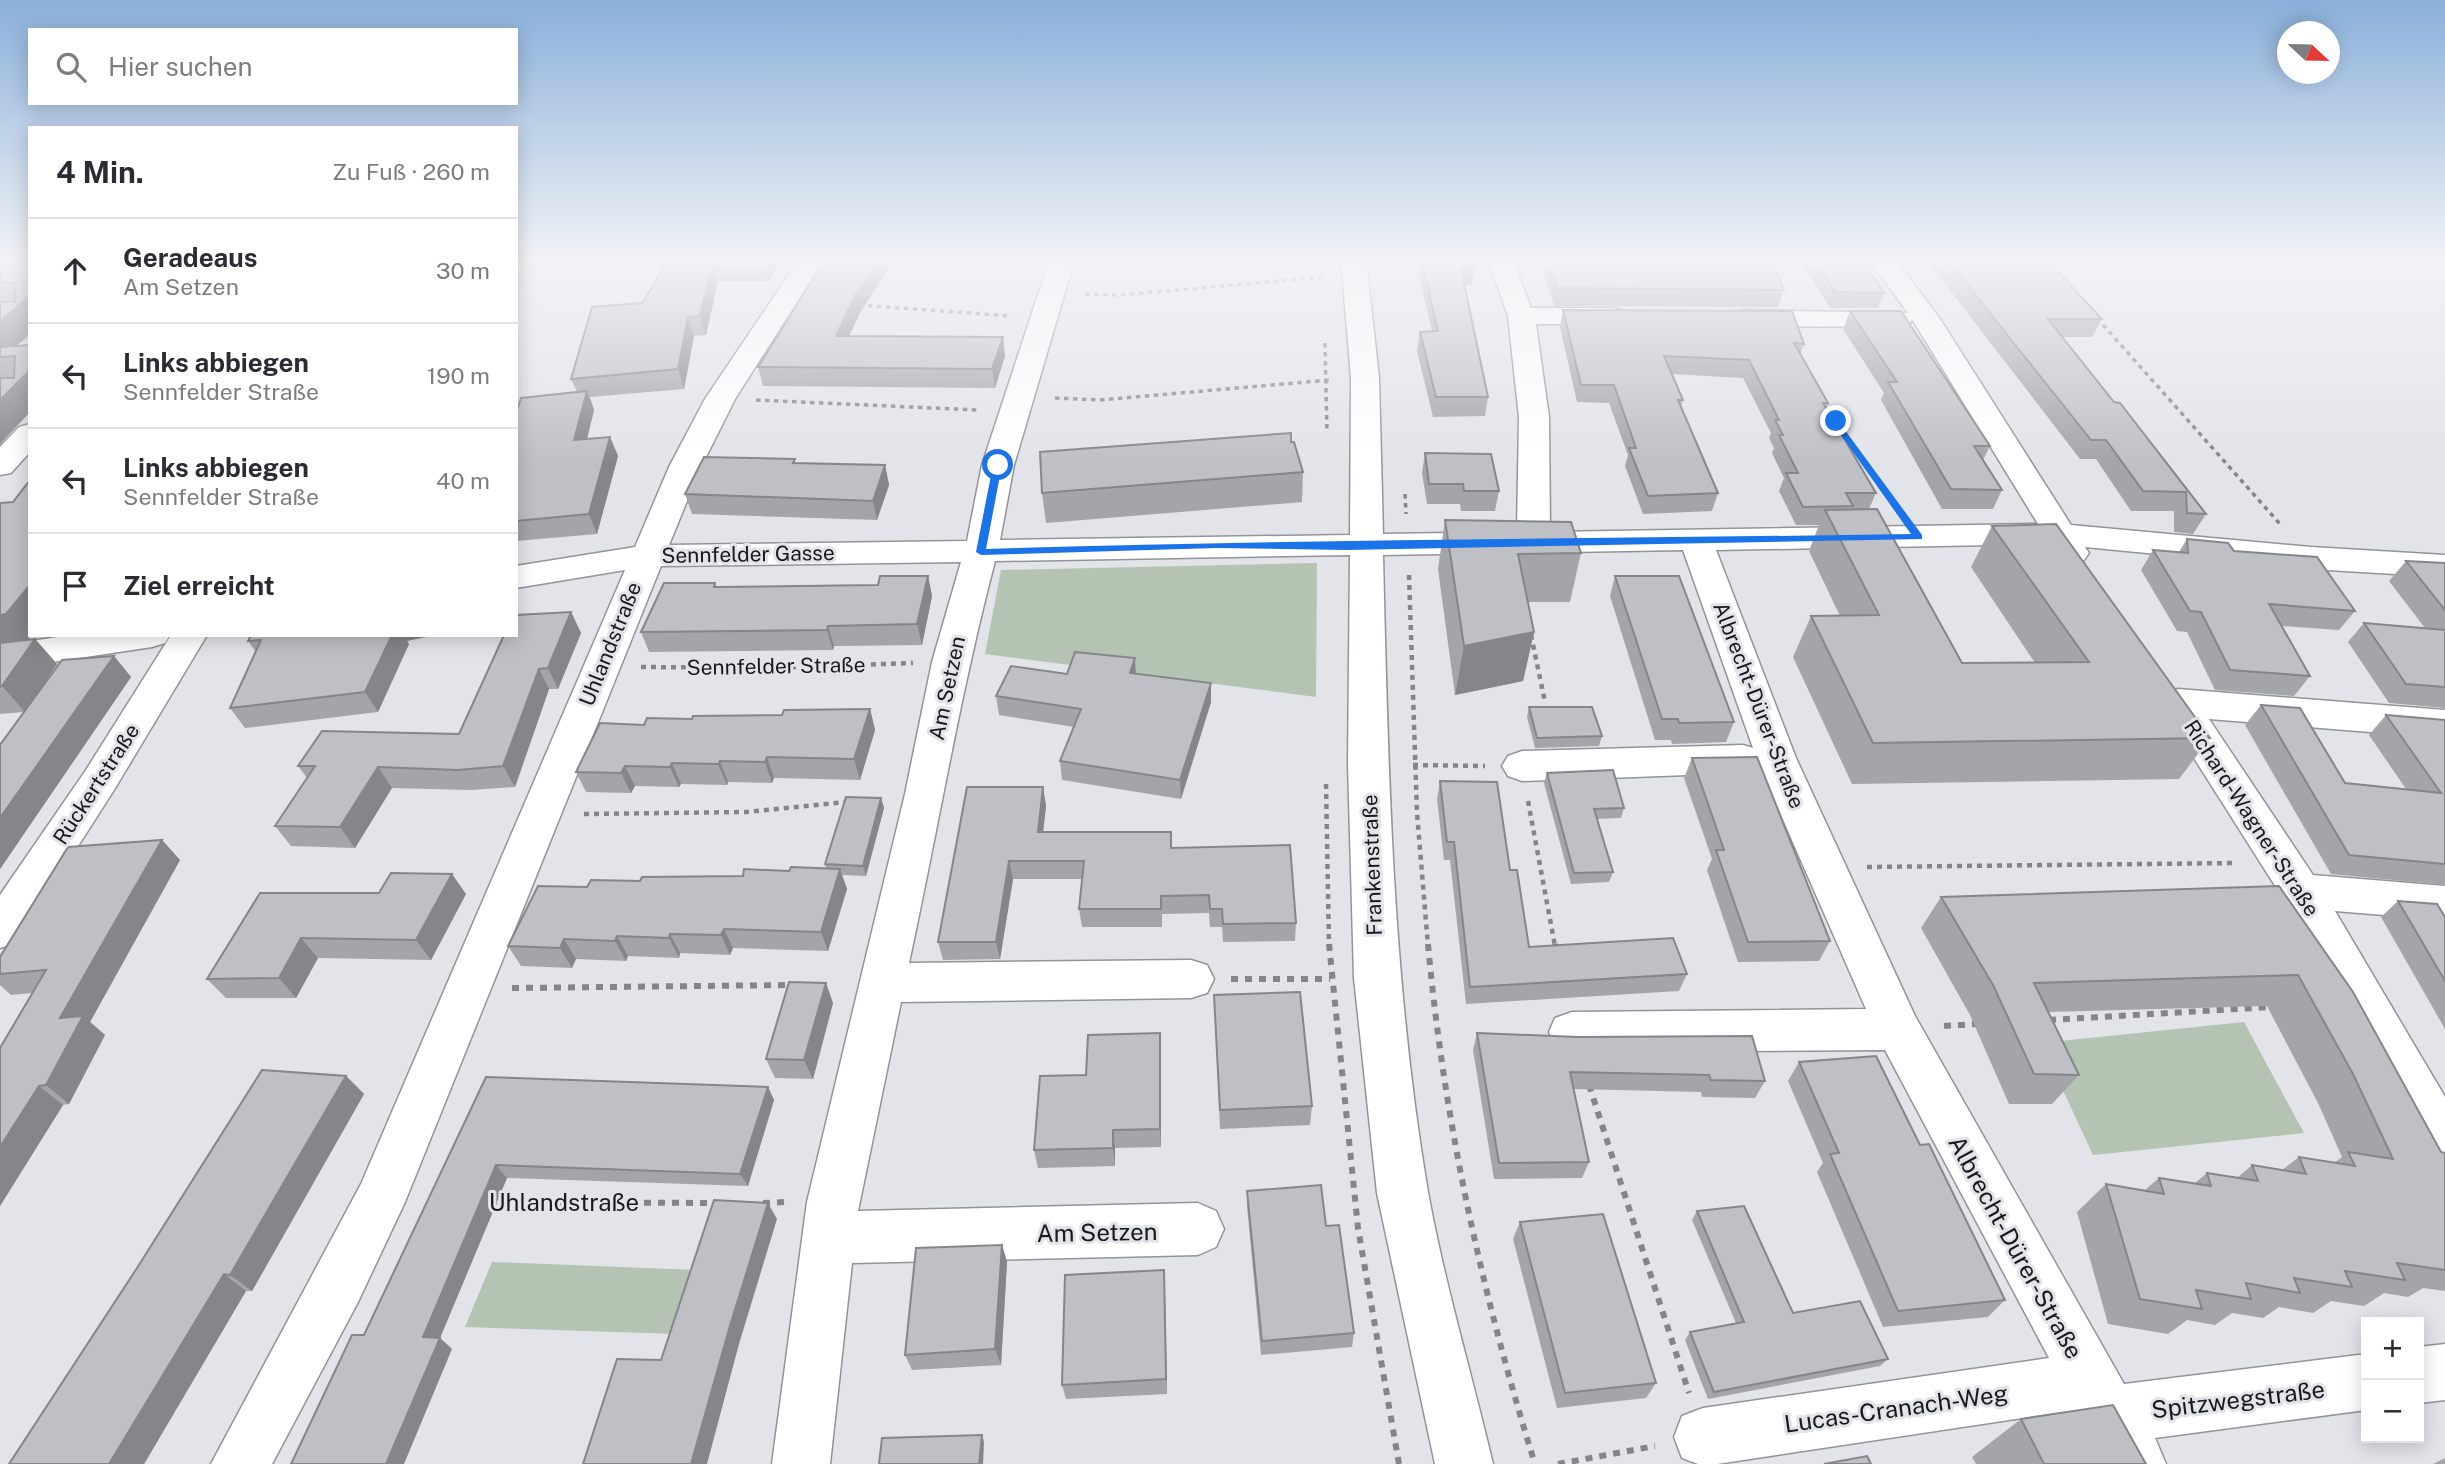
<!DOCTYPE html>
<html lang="de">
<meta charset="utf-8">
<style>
body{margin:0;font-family:"Public Sans",sans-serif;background:#f7f7f7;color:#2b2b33}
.controls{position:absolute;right:21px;bottom:21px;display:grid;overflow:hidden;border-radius:0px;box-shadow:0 4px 18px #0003}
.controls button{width:63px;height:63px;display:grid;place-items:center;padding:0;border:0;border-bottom:2px solid #e1e1e2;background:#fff;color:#2b2b33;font:35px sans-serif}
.compass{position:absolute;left:2277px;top:21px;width:63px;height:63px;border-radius:50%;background:#fff;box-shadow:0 4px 18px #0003;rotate:112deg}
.stop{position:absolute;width:21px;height:21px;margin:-16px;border:5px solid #1a73e8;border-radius:50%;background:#fff}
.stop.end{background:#1a73e8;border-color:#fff;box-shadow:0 2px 7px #0008}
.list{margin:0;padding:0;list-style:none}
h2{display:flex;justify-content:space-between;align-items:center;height:91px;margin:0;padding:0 28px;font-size:30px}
h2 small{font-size:23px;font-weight:400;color:#7c7c81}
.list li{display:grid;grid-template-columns:46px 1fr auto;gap:21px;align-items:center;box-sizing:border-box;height:105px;padding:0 28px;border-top:2px solid #e1e1e2}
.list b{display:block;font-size:26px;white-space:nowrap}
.list p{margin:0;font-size:23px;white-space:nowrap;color:#7c7c81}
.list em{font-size:23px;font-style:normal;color:#7c7c81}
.icon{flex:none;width:38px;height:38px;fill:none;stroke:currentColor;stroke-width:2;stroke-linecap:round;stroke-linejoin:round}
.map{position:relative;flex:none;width:2445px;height:1464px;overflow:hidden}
.search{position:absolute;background:#fff;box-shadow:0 4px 18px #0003;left:28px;top:28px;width:490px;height:77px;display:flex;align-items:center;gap:18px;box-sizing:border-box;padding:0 24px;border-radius:0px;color:#7c7c81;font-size:26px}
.panel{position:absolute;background:#fff;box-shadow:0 4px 18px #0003;left:28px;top:126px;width:490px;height:511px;border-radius:0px}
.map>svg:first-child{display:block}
.green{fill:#b4c3b2}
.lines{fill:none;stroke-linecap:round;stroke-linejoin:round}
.minor-casing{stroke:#93949a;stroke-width:3}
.path-far2{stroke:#838589;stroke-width:3.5;stroke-dasharray:4.5 4.5;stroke-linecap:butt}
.path-far1{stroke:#838589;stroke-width:4.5;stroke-dasharray:5 5;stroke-linecap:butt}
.path{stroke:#838589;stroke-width:6;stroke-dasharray:7 7;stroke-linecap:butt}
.minor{fill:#fff;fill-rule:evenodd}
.wall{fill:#a3a5a9}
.shaded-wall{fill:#85868a}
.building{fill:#bec0c5;stroke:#85868a;stroke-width:2}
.route{fill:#1a73e8}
.labels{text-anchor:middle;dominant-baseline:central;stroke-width:6;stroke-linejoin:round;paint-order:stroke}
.street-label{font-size:21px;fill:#18191b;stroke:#e2e4ea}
.near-street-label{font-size:24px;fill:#18191b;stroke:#e2e4ea}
</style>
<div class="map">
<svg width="2445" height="1464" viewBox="0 0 2445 1464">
<rect width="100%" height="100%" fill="#e2e4ea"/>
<path class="green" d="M1317 563 1316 697 985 654 1001 570Z
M2244 1022 2304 1133 2093 1155 2041 1043Z
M492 1262 697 1270 677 1334 465 1327Z"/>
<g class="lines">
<g class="minor-casing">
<path id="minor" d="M800 258H825L735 399 701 467 669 545 967 541 982 465 1050 258H1075L1014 465 1000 540 1350 535 1351 378 1341 258H1366L1379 378 1383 534 1517 532 1519 417 1508 316 1488 258H1512L1531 308H1612L1622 310 1625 316 1622 322 1612 324H1536L1549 417 1550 532 2038 524 1912 319 1909 325 1899 327 1743 326 1733 324 1729 318 1733 312 1743 310 1908 313 1868 258H1894L1940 319 2071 525 2311 547 2445 555V577L2311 569 2085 547 2089 553 2084 560 2072 564 2060 560 2050 544 1716 550 1796 758 1915 1016 2124 1384 2366 1354V1410L2155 1438 2166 1464H2105L2076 1410 1717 1464H1698L1682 1458 1674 1437 1682 1416 1703 1408 2049 1358 1885 1050 1572 1052 1555 1046 1549 1032 1555 1018 1572 1012 1866 1009 1759 765 1757 769 1743 773 1522 781 1508 776 1502 766 1508 756 1522 751 1743 745 1753 748 1683 550 1383 555C1388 768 1392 981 1428 1192 1444 1281 1472 1375 1493 1464H1435L1377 1193 1354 978 1348 764 1350 555 995 561C960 694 938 829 909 963L1191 960 1207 965 1214 979 1207 993 1191 998 901 1002 858 1211 1198 1203 1216 1211 1224 1229 1216 1247 1198 1255 852 1263 830 1464H772L807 1202 905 794 932 662 961 562 661 566 405 1202 358 1302 272 1464H211L361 1184 625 570 516 588V566L635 547 669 467 705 399Z
M30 424V452L11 473 0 475V447L19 427Z
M70 635H170L165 643 152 647 0 670V646Z
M171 635H207L114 790 16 943 0 948V895L86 770Z
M2178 689 2445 710V738L2209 719 2313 875 2445 886V920L2335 911 2445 1097V1166L2427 1159 2286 903 2159 703 2165 693Z
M2445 1344V1400L2419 1403V1347Z"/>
</g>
<path class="path-far2" d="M1085 294 1120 295 1324 277
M859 305 1011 316
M2097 318 2280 524
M1325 343 1327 433
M1055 398 1100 400 1329 380
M756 400 978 410
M1836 421 1898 508
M1405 494 1406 514"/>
<path class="path-far1" d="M1409 575 1417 813 1428 946
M1531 635 1545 702
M641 667 769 668 913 663
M1413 765 1485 766
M1326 784 1329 946
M1528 801 1555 946
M584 814 746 812 847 802
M1867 867 2236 863"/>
<path class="path" d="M1329 944 1358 1228 1399 1464
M1428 944C1444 1122 1482 1294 1535 1464
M1555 944 1556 951
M1231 979H1330
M512 988 793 985
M2049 1020 2271 1007
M1944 1026 1977 1024
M1589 1085 1689 1393
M490 1202 716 1203
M763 1203 786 1202
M1558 1464 1655 1446"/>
<use href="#minor" class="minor"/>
</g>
<path class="wall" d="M0 258H30V334L16 346 30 345V412L0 444Z
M670 258H781L769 281H718L706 335 694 336 684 389 590 397 594 410 587 439 610 437 618 456 597 534 516 541V413L577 392 571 379 642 303Z
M826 258H888L890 266 860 313 849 336 1003 337 1005 356 995 388 763 386 758 367Z
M1415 258H1472L1475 266 1472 284 1465 286 1488 397 1485 416 1433 417 1417 351 1420 332 1432 331Z
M1543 258H1772L1784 290 1778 307 1554 306 1542 267Z
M1799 258H1861L1884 293 1878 308H1830Z
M1925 258H2045L2102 319 2092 337H2062L2114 402 2206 514 2193 534 2174 532V511H2131L2096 459H2080Z
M1563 310 1804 344 1800 354 1828 403 1826 408 1876 493 1869 509 1962 663H2035L1971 567 1992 526 2210 738 2179 779 1852 784 1793 657 1811 616H1840L1809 551 1819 525H1796L1779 491 1784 478 1772 453 1774 448 1769 438 1771 433 1743 378 1672 374 1683 400 1681 407 1718 493 1712 511 1643 514 1625 466 1628 455 1609 403 1577 402 1560 327Z
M1850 311 1990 446 1983 460 2002 490 1993 509H1942L1881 400 1884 393 1843 329Z
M1291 442 1303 472 1302 502 1046 523 1042 493Z
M1425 453 1499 491 1495 511H1461L1460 504H1427L1422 473Z
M796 463 885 465 889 485 877 520 692 514 685 494Z
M0 503 30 635H31L28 639 21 641 35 639 57 664 34 699 114 656 131 677 0 869V745L24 712 0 714Z
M1445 520 1581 553 1570 602H1528L1534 632 1523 681 1455 695 1438 569Z
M2187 539 2234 551 2355 611 2339 630 2282 626 2310 676 2294 696 2215 690 2187 632 2177 631 2141 570 2153 550 2179 552Z
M2406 561 2445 563V708L2389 703 2348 642 2364 623 2425 628 2389 581Z
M928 576 932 596 922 645 834 646 833 650 649 652 641 632 715 583 716 587 878 585Z
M1615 576 1734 722 1726 742 1672 744 1671 740H1655L1610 596Z
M571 612 581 633 558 689H549L515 787 471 790 392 788 355 848 291 846 275 826 307 778 298 766 459 734Z
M251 635 407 641 409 644 378 712 245 728 230 708 256 652 248 641Z
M1067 674H1136L1211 683V702L1181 799 1062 780 1060 761 1074 727 999 715 996 696Z
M2261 705 2345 783 2406 789 2369 735 2386 715 2445 720V885L2331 874 2245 725Z
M1529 707 1602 736 1599 746 1535 748 1527 717Z
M870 709 875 730 860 780 774 778 772 783 728 782 727 785 681 784 679 787 635 786 631 793 586 792 576 772 644 725 692 719 782 715Z
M1692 758 1830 941 1819 961 1738 962 1707 870 1712 859 1684 778Z
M1547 773 1624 808 1621 818 1597 819 1613 872 1609 882 1571 884 1544 783Z
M1440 781 1510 870 1529 947 1687 974 1679 991 1466 1004 1450 860H1444L1437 799Z
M1043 787 1046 806 1043 832 1172 848 1296 923 1295 941 1223 942 1222 927H1210L1209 913 1162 914V927H1082L1079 909 1082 879H1013L1000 959 943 960 938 942Z
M881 798 884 808 866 876 842 875 847 889 828 951 733 948 730 955 680 953 679 958 628 956 626 961 576 959 572 968 521 966 508 946 640 881 743 876 826 868 825 864Z
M162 840 180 860 90 1022 105 1035 69 1104 63 1105 0 1206 32 993 11 995 0 985V957Z
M2279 886 2441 1152 2445 1153V1291L2423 1288 2408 1297 2384 1293 2364 1306 2331 1301 2313 1313 2279 1307 2263 1318 2232 1313 2215 1325 2187 1320 2168 1334 2108 1324 2077 1212 2106 1184 2145 1190 2159 1178 2195 1183 2207 1173 2237 1178 2252 1165 2282 1170 2299 1157 2334 1163 2342 1157 2318 1103 2267 1006 2049 1012 2079 1075 2052 1104H2009L1970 1015 1921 928 1941 897Z
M260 893 466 894 431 960 318 958 296 998H226L207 979Z
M2398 901 2445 917V1029L2381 917Z
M1214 995 1312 1106 1310 1125 1220 1129Z
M833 1003 813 1079 775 1078 766 1059Z
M1477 1033 1765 1081 1755 1098 1702 1097 1701 1092 1574 1089 1589 1162 1582 1178 1494 1179 1473 1050Z
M1161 1053V1147L1115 1148V1166L1038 1168 1034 1150 1086 1075Z
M1799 1062 1920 1145 2005 1300 1988 1317 1883 1327 1817 1172 1823 1163 1788 1081Z
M346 1076 364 1094 252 1291H246L144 1464H9Z
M486 1077 768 1087 774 1100 748 1186 507 1178 440 1338 452 1349 364 1335Z
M1247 1191 1326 1226 1354 1333 1352 1347 1261 1355 1247 1206Z
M1697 1211 1793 1313 1888 1359 1880 1366 1708 1399 1685 1340 1690 1332 1736 1323 1692 1220Z
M1520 1222 1656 1383 1646 1398 1557 1408 1513 1239Z
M1002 1245 1007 1262 1001 1365 912 1370 905 1355Z
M1164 1270 1167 1394 1066 1399 1062 1385Z
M2021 1419 2146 1464H1976L1972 1457Z
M2445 1458V1464H2433Z"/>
<path class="shaded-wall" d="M767 258H781L769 281 765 263Z
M881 258H888L890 266 860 313 840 355 836 336 856 294Z
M713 262 718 281 706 335 700 316Z
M1475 266 1472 284 1459 287 1461 269Z
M30 296V334L4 357H0V321Z
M688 317 694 336 684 389 678 369Z
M1003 337 1005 356 995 388 992 369Z
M30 370V412L0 444V400Z
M587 391 594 410 582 459 574 440Z
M610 437 618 456 597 534 589 514Z
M885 465 889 485 877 520 873 501Z
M928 576 932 596 922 645 917 624Z
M30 585V635H31L28 639 0 645V615Z
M571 612 581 633 558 689 548 668Z
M828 626 834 646 833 650 827 630Z
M1534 632 1523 681 1455 695 1464 646Z
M385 635H436L407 641 409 644 378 712 365 692Z
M35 639 57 664 25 712 2 686Z
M114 656 131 677 0 869V818Z
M1135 658 1136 678 1130 673Z
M539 669 549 689 515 787 503 766Z
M1211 683V702L1181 799 1180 780Z
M870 709 875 730 860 780 854 759Z
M767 757 774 778 772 783 765 762Z
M720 761 728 782 727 785 718 764Z
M672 763 681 784 679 787 670 767Z
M625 766 635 786 631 793 621 773Z
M378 767 392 788 355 848 340 827Z
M1043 787 1046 806 1041 850 1038 832Z
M881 798 884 808 866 876 863 866Z
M162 840 180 860 90 1022 105 1035 69 1104 46 1085 60 1018Z
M1009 861 1013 879 1000 959 996 942Z
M840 869 847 889 828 951 821 932Z
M452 874 466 894 431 960 416 940Z
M724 929 733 948 730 955 721 935Z
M670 934 680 953 679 958 669 938Z
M617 936 628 956 626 961 615 941Z
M301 938 318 958 296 998 279 978Z
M564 939 576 959 572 968 560 948Z
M826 983 833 1003 813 1079 804 1060Z
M1160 1033 1161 1053V1147L1160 1129Z
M346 1076 364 1094 252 1291 230 1275Z
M39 1086 63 1105 0 1206V1147Z
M768 1087 774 1100 748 1186 740 1174Z
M1113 1130 1115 1148V1166L1113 1148Z
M496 1165 507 1178 440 1338 452 1349 404 1464H386L423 1337Z
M768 1203 777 1219 739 1344 707 1464H691L729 1329Z
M1002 1245 1007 1262 1001 1365 995 1349Z
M1164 1270 1165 1286 1167 1394 1166 1379Z
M224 1274 246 1291 144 1464H109Z
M982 1435 984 1442 983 1464H979Z"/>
<path class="building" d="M0 258H30V296L0 321V302H15L16 283 0 282Z
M670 258H767L765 263 713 262 700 316 688 317 678 369 571 379 592 307 642 303Z
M826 258H881L856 294 836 336 1003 337 992 369 758 367Z
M1421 258H1472L1475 266 1461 269 1488 397H1436L1420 332 1438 331Z
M1547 258H1772L1784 290 1557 288Z
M1813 258H1861L1884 293 1835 292Z
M1946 258H2045L2102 319H2048L2114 402 2120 403 2206 514 2187 513 2186 492 2143 491 2106 440H2091Z
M1563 310 1792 311 1804 344 1794 343 1828 403H1823L1876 493H1846L1853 506 1803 507 1786 473H1798L1779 435H1783L1775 420H1779L1749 360 1664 356 1683 400H1678L1718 493 1648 496 1629 448H1636L1614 385H1581Z
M1850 311H1901L1990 446H1974L2002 490 1951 489 1888 382H1897Z
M30 345V370L0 400V378H14L15 356 0 357V347Z
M587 391 574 440 610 437 589 514 516 521V413L521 398Z
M1291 433V442H1294L1303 472 1042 493 1040 452Z
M1425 453 1491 454 1499 491H1464L1463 484H1429Z
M704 457 795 459 793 463 885 465 873 501 685 494Z
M30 480V585L6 614 0 615V503L13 502Z
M1877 509 1962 663 2089 662 1992 526 2056 524 2210 738 1873 743 1811 616 1879 615 1825 510Z
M1445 520 1571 522 1581 553 1518 554 1534 632 1464 646Z
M2187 539 2228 543 2234 551 2317 557 2355 611 2269 604 2310 676 2230 670 2201 612 2190 611 2153 550 2188 553Z
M2406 561 2445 563V610Z
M880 576H928L917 624 828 626 827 630 641 632 664 583H715L714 587 878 585Z
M1615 576H1679L1734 722 1679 723 1678 719H1662Z
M571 612 548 668 539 669 503 766 458 770 378 767 340 827 275 826 315 766H298L322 731 459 734 504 635H516V615Z
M2364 623 2445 630V687L2406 684Z
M251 635H392L365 692 230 708 261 640 248 641Z
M35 639 2 686 0 687V643Z
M1075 652 1135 658 1130 673 1211 683 1180 780 1060 761 1081 709 996 696 1011 666 1067 674Z
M114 656 0 818V745L62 660Z
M2261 705 2300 708 2345 783 2441 793 2386 715 2445 720V864L2349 855Z
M1529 707H1592L1602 736 1537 738Z
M870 709 854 759 767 757 765 762 720 761 718 764 672 763 670 767 625 766 621 773 576 772 600 723 644 725 647 718 692 719 693 716 782 715 784 710Z
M1757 757 1830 941 1748 942 1716 850H1724L1692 758Z
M1613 770 1624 808 1594 809 1613 872 1574 873 1547 773Z
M1440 781 1497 782 1510 870H1517L1529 947 1673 938 1687 974 1470 987 1454 842H1447Z
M967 787H1043L1038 832H1171V848L1290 845 1296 923 1223 924 1222 909H1210L1209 895 1161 896V909H1079L1084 861H1009L996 942H938Z
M846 797 881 798 863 866 825 864Z
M162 840 60 1018 83 1016 46 1085 39 1086 0 1147V1048L46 970 0 974V957L68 847Z
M791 867 840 869 821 932 724 929 721 935 670 934 669 938 617 936 615 941 564 939 560 948 508 946 538 886 587 887 591 880 640 881 642 877 743 876 744 869 789 871Z
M391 873 452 874 416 940 301 938 279 978 207 979 260 893H379Z
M2279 886 2353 992 2441 1152 2445 1153V1270L2397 1263 2405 1280 2345 1271 2352 1287 2294 1278 2300 1293 2246 1283 2251 1299 2196 1290 2202 1309 2140 1299 2106 1184 2164 1194 2159 1178 2211 1186 2207 1173 2258 1181 2252 1165 2306 1174 2299 1157 2355 1166 2348 1152 2393 1159 2353 1074 2298 975 2034 983 2079 1075 2034 1074 1993 985 1941 897Z
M2398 901 2437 904 2445 917V981Z
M789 982 826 983 804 1060 766 1059Z
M1300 992 1312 1106 1220 1110 1214 995Z
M1160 1033V1129L1113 1130V1148L1034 1150 1040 1076 1086 1075 1088 1035Z
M1477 1033 1578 1037 1752 1036 1765 1081 1711 1080 1709 1075 1570 1072 1589 1162 1499 1163Z
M1876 1056 1920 1145 1929 1144 2005 1300 1898 1311 1830 1154 1839 1153 1799 1062Z
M262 1070 346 1076 230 1275 224 1274 109 1464H9L137 1268Z
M486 1077 768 1087 740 1174 496 1165 423 1337 440 1338 386 1464H291L352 1335H364Z
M1321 1185 1326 1226 1339 1225 1354 1333 1262 1341 1247 1191Z
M714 1200 768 1203 729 1329 691 1464H583L617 1359 661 1360Z
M1744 1206 1793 1313 1860 1301 1888 1359 1714 1392 1690 1332 1744 1322 1697 1211Z
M1603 1214 1656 1383 1565 1393 1520 1222Z
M1002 1245 995 1349 905 1355 916 1248Z
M1164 1270 1166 1379 1062 1385 1065 1275Z
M2113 1405 2146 1464H2044L2021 1419Z
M982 1435 979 1464H879L882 1438Z
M1867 1456 1871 1464H1824Z"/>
<linearGradient id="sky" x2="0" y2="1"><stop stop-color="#89afda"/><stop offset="0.56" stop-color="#f2f3f6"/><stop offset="1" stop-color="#f2f3f6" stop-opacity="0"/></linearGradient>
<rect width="2445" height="463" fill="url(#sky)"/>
<path class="route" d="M1836 418 1922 535V539L1347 550 1216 548 981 555 976 552 993 465 998 462 1002 465 986 549C1295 539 1603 539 1911 534L1831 421Z"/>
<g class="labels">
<g class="street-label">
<text transform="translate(748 554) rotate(-1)">Sennfelder Gasse</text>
<text transform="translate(610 644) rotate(-68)">Uhlandstraße</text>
<text transform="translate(776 666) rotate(-1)">Sennfelder Straße</text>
<text transform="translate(947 688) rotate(-78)">Am Setzen</text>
<text transform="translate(1759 705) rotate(69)">Albrecht-Dürer-Straße</text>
<text transform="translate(96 784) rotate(-57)">Rückertstraße</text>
<text transform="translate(2252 818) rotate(57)">Richard-Wagner-Straße</text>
<text transform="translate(1372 865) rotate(-92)">Frankenstraße</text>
</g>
<g class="near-street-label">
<text x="564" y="1202">Uhlandstraße</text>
<text transform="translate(1097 1232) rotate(-1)">Am Setzen</text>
<text transform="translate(2016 1247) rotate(61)">Albrecht-Dürer-Straße</text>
<text transform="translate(2238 1399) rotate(-7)">Spitzwegstraße</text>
<text transform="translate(1896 1408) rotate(-8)">Lucas-Cranach-Weg</text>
</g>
</g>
</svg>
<div class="controls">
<button>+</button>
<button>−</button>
</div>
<svg class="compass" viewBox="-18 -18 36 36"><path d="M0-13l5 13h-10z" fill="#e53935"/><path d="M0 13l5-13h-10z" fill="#7c7c81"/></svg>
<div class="stop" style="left:998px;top:465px"></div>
<div class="stop end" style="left:1836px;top:421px"></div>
<div class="search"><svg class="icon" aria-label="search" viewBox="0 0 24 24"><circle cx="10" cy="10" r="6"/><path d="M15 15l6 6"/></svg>Hier suchen</div>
<section class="panel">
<h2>4 Min.<small>Zu Fuß · 260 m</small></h2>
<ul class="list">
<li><svg class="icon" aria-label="ahead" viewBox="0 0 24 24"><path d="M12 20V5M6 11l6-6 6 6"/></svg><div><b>Geradeaus</b><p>Am Setzen</p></div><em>30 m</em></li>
<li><svg class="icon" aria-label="left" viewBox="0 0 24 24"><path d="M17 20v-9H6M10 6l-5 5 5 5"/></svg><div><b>Links abbiegen</b><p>Sennfelder Straße</p></div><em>190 m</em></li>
<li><svg class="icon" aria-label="left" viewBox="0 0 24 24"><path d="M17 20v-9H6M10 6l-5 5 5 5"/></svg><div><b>Links abbiegen</b><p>Sennfelder Straße</p></div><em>40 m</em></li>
<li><svg class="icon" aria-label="arrive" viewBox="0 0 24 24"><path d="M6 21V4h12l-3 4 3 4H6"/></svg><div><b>Ziel erreicht</b></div></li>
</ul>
</section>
</div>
